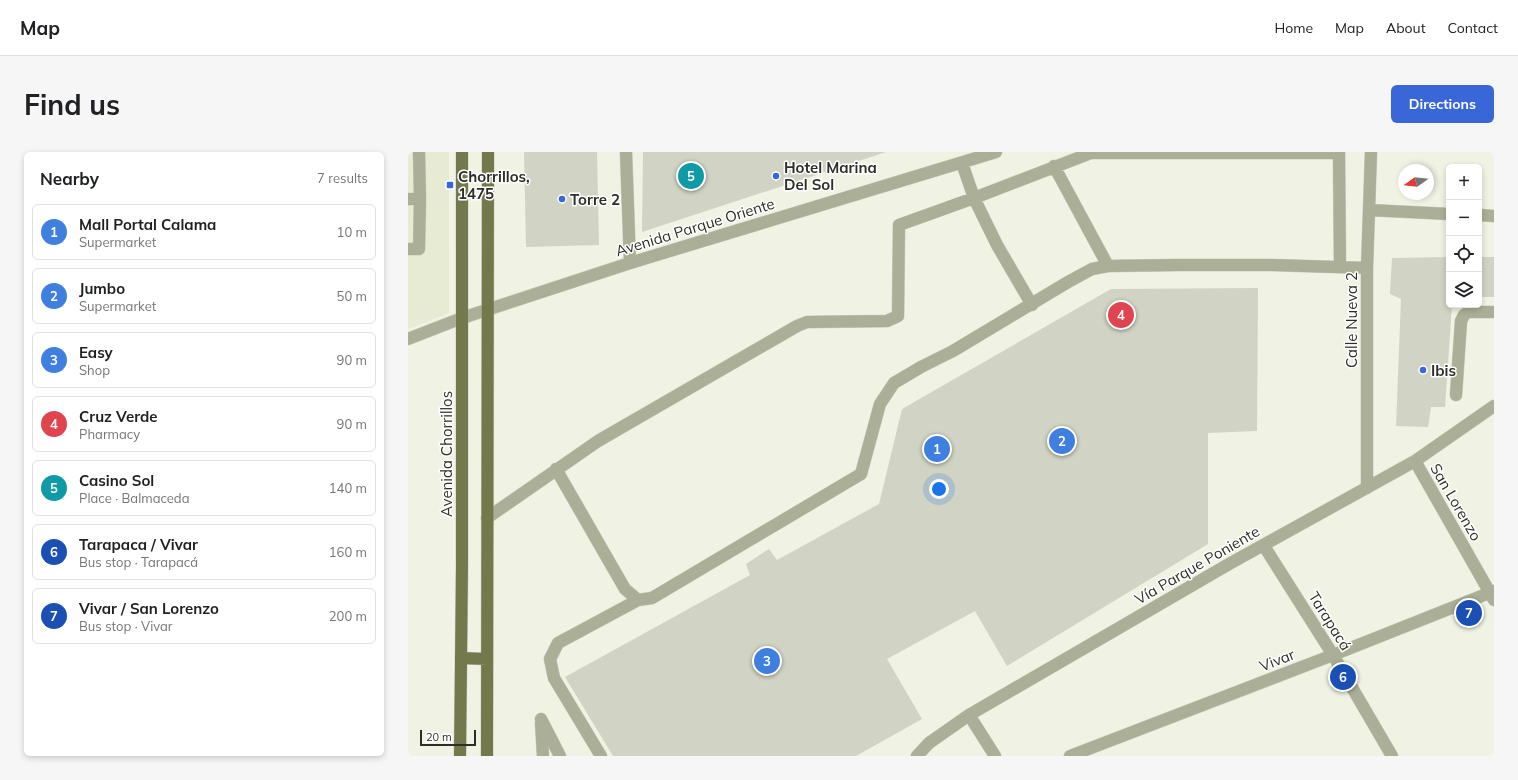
<!DOCTYPE html>
<meta charset="utf-8">
<style>
body{margin:0;font-family:Mulish,sans-serif;background:#f6f6f6;color:#202124}
.controls{position:absolute;right:12px;top:12px;display:grid;overflow:hidden;border-radius:6px;box-shadow:0 2px 6px #0003}
.controls button{width:36px;height:36px;display:grid;place-items:center;padding:0;border:0;border-bottom:1px solid #e0e0e0;background:#fff;color:#202124;font:20px sans-serif}
.compass{position:absolute;left:990px;top:12px;width:36px;height:36px;border-radius:50%;background:#fff;box-shadow:0 2px 6px #0003;rotate:255deg}
.scale{position:absolute;left:12px;bottom:10px;width:56px;box-sizing:border-box;padding-left:4px;border:2px solid #2d2e28;border-top:0;font-size:11px;line-height:14px;white-space:nowrap;color:#2d2e28;-webkit-text-stroke:3px #fff;paint-order:stroke}
.you{position:absolute;left:531px;top:337px;width:14px;height:14px;margin:-10px;border:3px solid #fff;border-radius:50%;background:#1a73e8;box-shadow:0 0 0 6px #1a73e833}
.badge{display:grid;place-items:center;width:26px;height:26px;border-radius:50%;background:#3a67d8;color:#fff;font-size:13px;font-weight:700}
.pin{position:absolute;translate:-50% -50%;border:2px solid #fff;box-shadow:0 1px 4px #0006}
.list{margin:0;padding:0;list-style:none}
h2{display:flex;justify-content:space-between;align-items:center;height:52px;margin:0;padding:0 16px;font-size:17px}
h2 small{font-size:13px;font-weight:400;color:#757577}
.list li{display:grid;grid-template-columns:26px 1fr auto;gap:12px;align-items:center;box-sizing:border-box;height:56px;margin:0 8px 8px;padding:0 8px;border:1px solid #e0e0e0;border-radius:6px}
.list b{display:block;font-size:15px;white-space:nowrap}
.list p{margin:0;font-size:13px;white-space:nowrap;color:#757577}
.list em{font-size:13px;font-style:normal;color:#757577}
.icon{flex:none;width:22px;height:22px;fill:none;stroke:currentColor;stroke-width:2;stroke-linecap:round;stroke-linejoin:round}
.map{position:relative;flex:none;width:1086px;height:604px;overflow:hidden;border-radius:6px}
header{display:flex;align-items:center;gap:24px;box-sizing:border-box;height:56px;padding:0 20px;background:#fff;border-bottom:1px solid #e0e0e0}
header strong{font-size:19px}
nav{display:flex;gap:22px;margin-inline-start:auto;font-size:14px}
.intro{display:flex;align-items:center;justify-content:space-between;box-sizing:border-box;height:96px;padding:0 24px}
h1{margin:0;font-size:28px}
.button{padding:10px 18px;border-radius:6px;background:#3a67d8;color:#fff;font-size:14px;font-weight:700}
main{display:flex;gap:24px;padding:0 24px}
aside{flex:1;background:#fff;border-radius:6px;box-shadow:0 2px 6px #0003}
.map>svg:first-child{display:block}
.built{fill:#e7ebd4}
.building{fill:#d1d3c4}
.lines{fill:none;stroke-linecap:round;stroke-linejoin:round}
.minor-casing{stroke:#cdcfc1;stroke-width:13}
.major-casing{stroke:#cdcfc1;stroke-width:13}
.minor{stroke:#acaf97;stroke-width:12}
.major{stroke:#73794c;stroke-width:12}
.poi-dot{fill:#3a67d8;stroke:#fff;stroke-width:1.5}
.labels{text-anchor:middle;dominant-baseline:central;stroke-width:3;stroke-linejoin:round;paint-order:stroke}
.poi-label{font-size:15px;font-weight:bold;fill:#2d2e28;stroke:#fff;text-anchor:start}
.street-label{font-size:15px;fill:#2d2e28;stroke:#fff}
</style>
<header>
<strong>Map</strong>
<nav><a>Home</a><a>Map</a><a>About</a><a>Contact</a></nav>
</header>
<div class="intro"><h1>Find us</h1><a class="button">Directions</a></div>
<main>
<aside>
<h2>Nearby<small>7 results</small></h2>
<ul class="list">
<li><span class="badge" style="background:#3f7fe0">1</span><div><b>Mall Portal Calama</b><p>Supermarket</p></div><em>10 m</em></li>
<li><span class="badge" style="background:#3f7fe0">2</span><div><b>Jumbo</b><p>Supermarket</p></div><em>50 m</em></li>
<li><span class="badge" style="background:#3f7fe0">3</span><div><b>Easy</b><p>Shop</p></div><em>90 m</em></li>
<li><span class="badge" style="background:#e0444e">4</span><div><b>Cruz Verde</b><p>Pharmacy</p></div><em>90 m</em></li>
<li><span class="badge" style="background:#0f9aa8">5</span><div><b>Casino Sol</b><p>Place · Balmaceda</p></div><em>140 m</em></li>
<li><span class="badge" style="background:#1a4fb4">6</span><div><b>Tarapaca / Vivar</b><p>Bus stop · Tarapacá</p></div><em>160 m</em></li>
<li><span class="badge" style="background:#1a4fb4">7</span><div><b>Vivar / San Lorenzo</b><p>Bus stop · Vivar</p></div><em>200 m</em></li>
</ul>
</aside>
<div class="map">
<svg width="1086" height="604" viewBox="0 0 1086 604">
<rect width="100%" height="100%" fill="#f0f2e3"/>
<path class="built" d="M0 0H41V161L0 177Z"/>
<path class="building" d="M116 0H189L191 93 118 95Z
M235 0H478L234 80Z
M1041 105V153H1044L1037 255H1023L1020 275 988 274 993 147 982 142 984 106Z
M1071 105H1086V145H1071Z
M850 136 849 279 800 281V392L599 514 567 459 479 507 514 567 448 604H205L157 525 342 423 338 412 361 397 369 408 471 352 494 257 703 137Z"/>
<g class="lines">
<g class="minor-casing">
<path id="minor" d="M218 0 222 111
M554 11 566 46 589 93 624 153
M646 14 700 114
M0 47H12L11 0
M961 58 1041 62
M1071 63 1086 64
M0 97H11L12 47
M0 187 54 166 222 111 588 0
M1048 243 1053 169 1056 163 1060 160H1086
M1007 309 1086 448
M148 317 217 437 230 448 244 446 453 322 472 252 486 231 513 215 545 199 660 130 684 117 700 114 770 113H864L959 116
M959 336V116L963 0
M79 366 190 289 389 174 399 170 479 169 490 164 491 73 566 46 683 1H931L932 115
M856 394 925 503 984 604
M561 563 587 604
M133 567 152 604
M133 571 135 604
M193 604 146 526 142 507 150 491 230 448
M509 604 521 591 561 563 821 412 1007 309 1086 254
M662 604 925 503 1086 439"/>
</g>
<g class="major-casing">
<path id="major" d="M53 506 79 507
M52 604 54 414V0
M79 604 80 0"/>
</g>
<use href="#minor" class="minor"/>
<use href="#major" class="major"/>
</g>
<g class="poi-dot">
<circle cx="368" cy="24" r="4"/>
<rect x="38" y="29" width="8" height="8" rx="2"/>
<circle cx="154" cy="47" r="4"/>
<circle cx="1015" cy="218" r="4"/>
</g>
<g class="labels">
<g class="poi-label">
<text x="376" y="15">Hotel Marina<tspan x="376" dy="17">Del Sol</tspan></text>
<text x="50" y="24">Chorrillos,<tspan x="50" dy="17">1475</tspan></text>
<text x="162" y="47">Torre 2</text>
<text x="1023" y="218">Ibis</text>
</g>
<g class="street-label">
<text transform="translate(287 75) rotate(-17)">Avenida Parque Oriente</text>
<text transform="translate(943 168) rotate(-90)">Calle Nueva 2</text>
<text transform="translate(38 302) rotate(-90)">Avenida Chorrillos</text>
<text transform="translate(1048 350) rotate(60)">San Lorenzo</text>
<text transform="translate(789 413) rotate(-30)">Vía Parque Poniente</text>
<text transform="translate(922 469) rotate(58)">Tarapacá</text>
<text transform="translate(869 508) rotate(-21)">Vivar</text>
</g>
</g>
</svg>
<div class="controls">
<button>+</button>
<button>−</button>
<button><svg class="icon" aria-label="locate" viewBox="0 0 24 24"><circle cx="12" cy="12" r="6"/><path d="M12 2v4M12 18v4M2 12h4M18 12h4"/></svg></button>
<button><svg class="icon" aria-label="layers" viewBox="0 0 24 24"><path d="M12 4l9 5-9 5-9-5zM3 14l9 5 9-5"/></svg></button>
</div>
<svg class="compass" viewBox="-18 -18 36 36"><path d="M0-13l5 13h-10z" fill="#e53935"/><path d="M0 13l5-13h-10z" fill="#757577"/></svg>
<div class="scale">20 m</div>
<div class="you"></div>
<div class="pin badge" style="left:529px;top:297px;background:#3f7fe0">1</div>
<div class="pin badge" style="left:654px;top:289px;background:#3f7fe0">2</div>
<div class="pin badge" style="left:359px;top:509px;background:#3f7fe0">3</div>
<div class="pin badge" style="left:713px;top:163px;background:#e0444e">4</div>
<div class="pin badge" style="left:283px;top:24px;background:#0f9aa8">5</div>
<div class="pin badge" style="left:935px;top:525px;background:#1a4fb4">6</div>
<div class="pin badge" style="left:1061px;top:461px;background:#1a4fb4">7</div>
</div>
</main>
